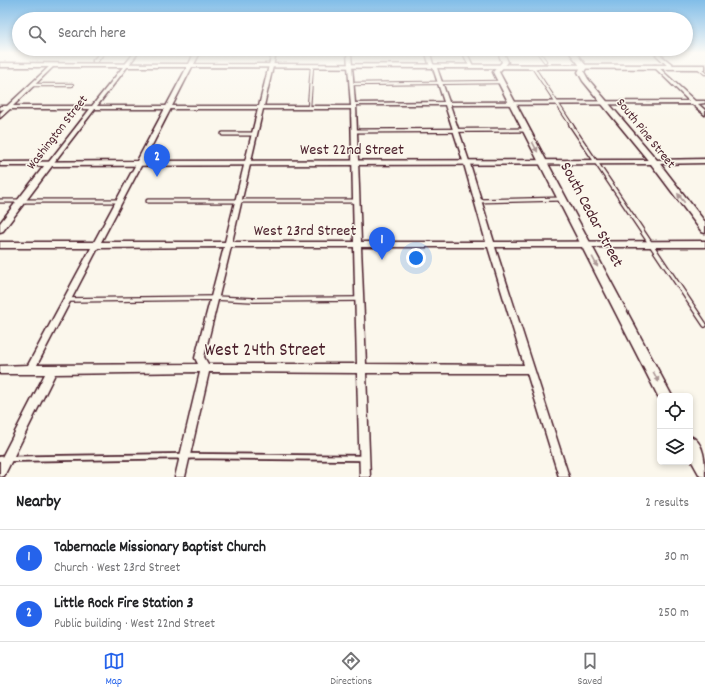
<!DOCTYPE html>
<meta charset="utf-8">
<style>
body{margin:0;font-family:Dekko,sans-serif;background:#f6f6f6;color:#202124}
.controls{position:absolute;right:12px;bottom:12px;display:grid;overflow:hidden;border-radius:6px;box-shadow:0 2px 6px #0003}
.controls button{width:36px;height:36px;display:grid;place-items:center;padding:0;border:0;border-bottom:1px solid #e0e0e0;background:#fff;color:#202124;font:20px sans-serif}
.you{position:absolute;left:416px;top:258px;width:14px;height:14px;margin:-10px;border:3px solid #fff;border-radius:50%;background:#1a73e8;box-shadow:0 0 0 6px #1a73e833}
.badge{display:grid;place-items:center;width:26px;height:26px;border-radius:50%;background:#2563eb;color:#fff;font-size:13px;font-weight:700}
.pin{position:absolute;translate:-50% -33px;filter:drop-shadow(0 1px 2px #0008)}
.pin::after{content:'';position:absolute;top:21px;width:14px;height:12px;background:inherit;clip-path:polygon(0 0,100% 0,50% 100%)}
.list{margin:0;padding:0;list-style:none}
h2{display:flex;justify-content:space-between;align-items:center;height:52px;margin:0;padding:0 16px;font-size:17px}
h2 small{font-size:13px;font-weight:400;color:#757577}
.list li{display:grid;grid-template-columns:26px 1fr auto;gap:12px;align-items:center;box-sizing:border-box;height:56px;padding:0 16px;border-top:1px solid #e0e0e0}
.list b{display:block;font-size:15px;white-space:nowrap}
.list p{margin:0;font-size:13px;white-space:nowrap;color:#757577}
.list em{font-size:13px;font-style:normal;color:#757577}
.icon{flex:none;width:22px;height:22px;fill:none;stroke:currentColor;stroke-width:2;stroke-linecap:round;stroke-linejoin:round}
.map{position:relative;flex:none;width:705px;height:477px;overflow:hidden}
.search{position:absolute;background:#fff;box-shadow:0 2px 6px #0003;left:12px;right:12px;top:12px;height:44px;display:flex;align-items:center;gap:10px;box-sizing:border-box;padding:0 14px;border-radius:22px;color:#757577;font-size:15px}
.sheet{height:164px;background:#fff}
nav{display:flex;justify-content:space-around;align-items:center;box-sizing:border-box;height:56px;border-top:1px solid #e0e0e0;background:#fff;font-size:11px;color:#757577}
nav a{display:grid;justify-items:center;gap:2px}
nav .on{color:#2563eb}
.map>svg:first-child{display:block}
.lines{fill:none;stroke-linecap:round;stroke-linejoin:round}
.service-far3-casing{stroke:#4a1f2b;stroke-width:4.5}
.service-far2-casing{stroke:#4a1f2b;stroke-width:5.5}
.service-far1-casing{stroke:#4a1f2b;stroke-width:6}
.service-casing{stroke:#4a1f2b;stroke-width:8}
.minor-casing{stroke:#4a1f2b;stroke-width:3}
.tertiary-casing{stroke:#4a1f2b;stroke-width:3}
.secondary-casing{stroke:#4a1f2b;stroke-width:3}
.service-far3{stroke:#fbf7ec;stroke-width:2.5}
.service-far2{stroke:#fbf7ec;stroke-width:3}
.service-far1{stroke:#fbf7ec;stroke-width:3.5}
.service{stroke:#fbf7ec;stroke-width:4.5}
.minor{fill:#fbf7ec;fill-rule:evenodd}
.tertiary{fill:#fbf7ec;fill-rule:evenodd}
.secondary{fill:#fbf7ec;fill-rule:evenodd}
.oneway{fill:#ab9695}
.labels{text-anchor:middle;dominant-baseline:central;stroke-width:3;stroke-linejoin:round;paint-order:stroke}
.far-street-label{font-size:13px;fill:#4a1f2b;stroke:#fbf7ec}
.street-label{font-size:16px;fill:#4a1f2b;stroke:#fbf7ec}
.near-street-label{font-size:19px;fill:#4a1f2b;stroke:#fbf7ec}
</style>
<div class="map">
<svg width="705" height="477" viewBox="0 0 705 477">
<rect width="100%" height="100%" fill="#fbf7ec"/>
<filter id="ink" filterUnits="userSpaceOnUse"><feTurbulence type="fractalNoise" baseFrequency=".025" numOctaves="2"/><feDisplacementMap in="SourceGraphic" scale="8" xChannelSelector="R" yChannelSelector="G"/><feConvolveMatrix kernelMatrix="1 2 1 2 8 2 1 2 1" color-interpolation-filters="sRGB"/></filter>
<g filter="url(#ink)">
<g class="lines">
<g class="service-far3-casing">
<path id="service-far3" d="M539 53 545 61
M533 67 572 126
M698 67 705 73
M351 84 501 82
M32 85H72
M309 107 312 66"/>
</g>
<g class="service-far2-casing">
<path id="service-far2" d="M571 125 633 217
M354 131 526 130
M223 134H255
M0 201H120
M148 201H356
M477 201 561 199"/>
</g>
<g class="service-far1-casing">
<path id="service-far1" d="M632 216 705 325
M67 300 215 298 254 300 359 299"/>
</g>
<g class="service-casing">
<path id="service" d="M0 459 185 456 364 458"/>
</g>
<g class="minor-casing">
<path id="minor" d="M100 53H104L97 62H93V60Z
M134 53H138L97 106H259L272 53H276L264 106H351L347 53H351L355 103 444 102 433 68 429 64 426 53H430L433 64 437 68 449 102 689 101 654 67V65H656L695 101H705V103L698 104 705 110V115L692 104 450 105 470 164 494 242 705 241V247H495L569 477H559L527 373H366L370 477H360L357 373 209 372 185 477H175L200 372 55 374 4 476 0 477V461L45 374H0V366L28 365 91 248H0V242H94L136 164 139 162 142 164 101 242H225L258 109H95L52 165 50 166 47 164 48 163 90 109H10L0 118V113L4 109 0 110V106H7L52 64H54V66L13 106H92ZM356 105H445L464 164 486 242H361ZM263 109H351L354 242H232ZM224 247 195 358 198 364 37 365 98 248ZM231 247H354L357 364H208L204 357ZM361 247H488L524 365 366 364Z
M463 53H467L473 66V67L469 66Z
M654 53H658L673 65V67H669Z
M705 159V163L654 164 651 162 654 160Z"/>
</g>
<g class="tertiary-casing">
<path id="tertiary" d="M194 53H200L194 64 705 65V69L192 67 144 161 654 160 658 162 654 164 52 166 3 231 0 232V223L44 166H0V162L137 161 187 67H0V63L189 64Z"/>
</g>
<g class="secondary-casing">
<path id="secondary" d="M498 53H504L508 62 499 72 672 396H660V400L498 82 493 72 502 62Z
M570 53H576L587 67 584 72 588 79 657 160 705 222V233L702 232 651 164 583 81 578 72 581 67Z
M690 436C705 442 705 463 705 477L700 476 690 458Z"/>
</g>
<use href="#service-far3" class="service-far3"/>
<use href="#service-far2" class="service-far2"/>
<use href="#service-far1" class="service-far1"/>
<use href="#service" class="service"/>
<use href="#minor" class="minor"/>
<use href="#tertiary" class="tertiary"/>
<use href="#secondary" class="secondary"/>
</g>
<defs><path id="oneway-solid" d="M-6-.8H1V-3.2L6.5 0L1 3.2V.8H-6Z"/></defs>
<g class="oneway">
<use href="#oneway-solid" transform="translate(535 147) rotate(62)"/>
<use href="#oneway-solid" transform="translate(681 198) rotate(-127)"/>
<use href="#oneway-solid" transform="translate(595 262) rotate(62)"/>
<use href="#oneway-solid" transform="translate(656 377) rotate(62)"/>
</g>
</g>
<linearGradient id="sky" x2="0" y2="1"><stop stop-color="#81bde8"/><stop offset="0.44" stop-color="#fdfbf6"/><stop offset="1" stop-color="#fdfbf6" stop-opacity="0"/></linearGradient>
<rect width="705" height="120" fill="url(#sky)"/>
<g class="labels">
<g class="far-street-label">
<text transform="translate(58 133) rotate(-52)">Washington Street</text>
<text transform="translate(645 134) rotate(51)">South Pine Street</text>
</g>
<g class="street-label">
<text x="352" y="150">West 22nd Street</text>
<text transform="translate(591 215) rotate(62)">South Cedar Street</text>
<text x="305" y="231">West 23rd Street</text>
</g>
<g class="near-street-label">
<text x="265" y="351">West 24th Street</text>
</g>
</g>
</svg>
<div class="controls">
<button><svg class="icon" aria-label="locate" viewBox="0 0 24 24"><circle cx="12" cy="12" r="6"/><path d="M12 2v4M12 18v4M2 12h4M18 12h4"/></svg></button>
<button><svg class="icon" aria-label="layers" viewBox="0 0 24 24"><path d="M12 4l9 5-9 5-9-5zM3 14l9 5 9-5"/></svg></button>
</div>
<div class="you"></div>
<div class="pin badge" style="left:382px;top:260px">1</div>
<div class="pin badge" style="left:157px;top:177px">2</div>
<div class="search"><svg class="icon" aria-label="search" viewBox="0 0 24 24"><circle cx="10" cy="10" r="6"/><path d="M15 15l6 6"/></svg>Search here</div>
</div>
<section class="sheet">
<h2>Nearby<small>2 results</small></h2>
<ul class="list">
<li><span class="badge">1</span><div><b>Tabernacle Missionary Baptist Church</b><p>Church · West 23rd Street</p></div><em>30 m</em></li>
<li><span class="badge">2</span><div><b>Little Rock Fire Station 3</b><p>Public building · West 22nd Street</p></div><em>250 m</em></li>
</ul>
</section>
<nav>
<a class="on"><svg class="icon" aria-label="map" viewBox="0 0 24 24"><path d="M3 6l6-2 6 2 6-2v14l-6 2-6-2-6 2zM9 4v14M15 6v14"/></svg>Map</a>
<a><svg class="icon" aria-label="directions" viewBox="0 0 24 24"><path d="M12 3l9 9-9 9-9-9zM9 14v-3h6M13 9l2 2-2 2"/></svg>Directions</a>
<a><svg class="icon" aria-label="saved" viewBox="0 0 24 24"><path d="M7 4h10v16l-5-4-5 4z"/></svg>Saved</a>
</nav>
